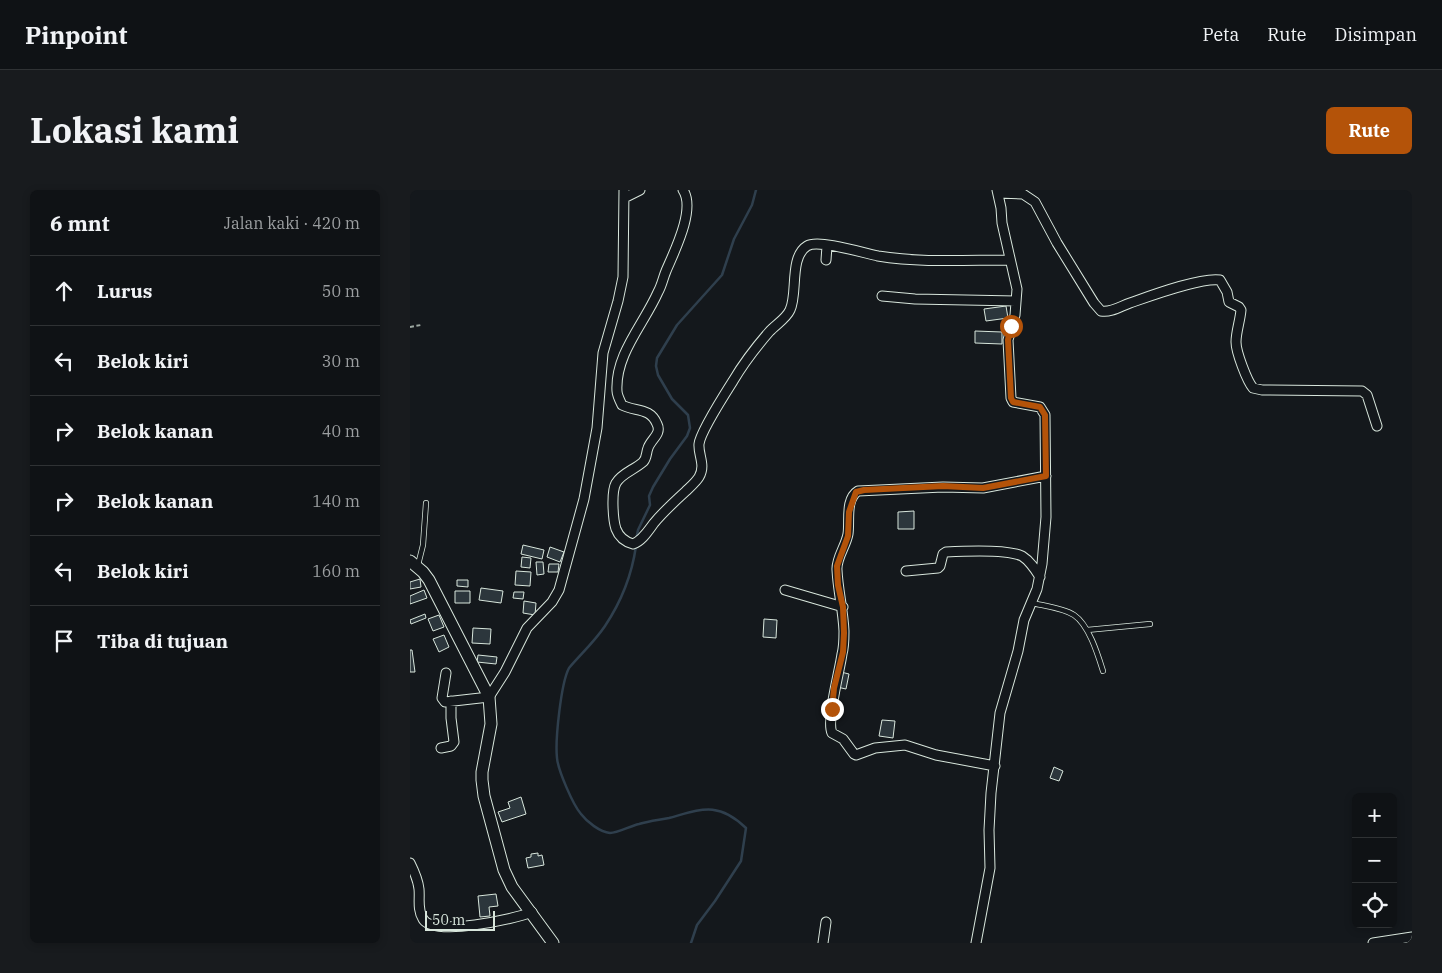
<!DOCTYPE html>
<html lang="id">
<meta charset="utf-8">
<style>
body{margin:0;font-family:"IBM Plex Serif",serif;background:#181b1e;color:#f1f3f6}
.controls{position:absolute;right:15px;bottom:15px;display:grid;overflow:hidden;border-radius:8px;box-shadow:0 2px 8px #0003}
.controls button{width:45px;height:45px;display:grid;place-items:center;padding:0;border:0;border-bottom:1px solid #2f3234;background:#0f1215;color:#f1f3f6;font:25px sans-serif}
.scale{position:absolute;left:15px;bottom:12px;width:70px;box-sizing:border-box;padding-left:5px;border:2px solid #d8e6dc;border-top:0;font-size:14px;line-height:18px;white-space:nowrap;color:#d8e6dc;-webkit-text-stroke:4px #14181c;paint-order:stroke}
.stop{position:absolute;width:15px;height:15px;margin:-11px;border:4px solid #b45309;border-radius:50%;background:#fff}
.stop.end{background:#b45309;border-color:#fff;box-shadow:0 1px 5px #0008}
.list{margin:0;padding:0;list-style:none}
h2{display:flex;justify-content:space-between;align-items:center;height:65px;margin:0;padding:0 20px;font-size:21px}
h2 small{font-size:16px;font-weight:400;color:#9b9ea0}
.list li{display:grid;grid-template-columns:32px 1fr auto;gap:15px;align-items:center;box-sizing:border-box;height:70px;padding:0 20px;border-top:1px solid #2f3234}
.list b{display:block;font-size:19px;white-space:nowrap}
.list em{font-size:16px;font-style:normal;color:#9b9ea0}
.icon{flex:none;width:28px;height:28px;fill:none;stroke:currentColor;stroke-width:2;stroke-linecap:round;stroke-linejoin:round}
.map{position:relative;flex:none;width:1002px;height:753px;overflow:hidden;border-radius:8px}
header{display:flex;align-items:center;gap:30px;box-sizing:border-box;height:70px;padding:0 25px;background:#0f1215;border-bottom:1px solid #2f3234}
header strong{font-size:24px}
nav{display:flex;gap:28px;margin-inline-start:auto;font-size:18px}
.intro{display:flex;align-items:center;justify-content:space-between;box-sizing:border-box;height:120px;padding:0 30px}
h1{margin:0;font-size:35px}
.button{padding:12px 22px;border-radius:8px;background:#b45309;color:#fff;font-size:18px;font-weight:700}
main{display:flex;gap:30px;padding:0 30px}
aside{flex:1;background:#0f1215;border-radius:8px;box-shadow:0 2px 8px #0003}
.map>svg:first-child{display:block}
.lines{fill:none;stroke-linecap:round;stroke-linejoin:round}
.stream{stroke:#2f3f4d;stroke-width:2.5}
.building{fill:#2c363c;stroke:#d8e6dc}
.lane-casing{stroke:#d8e6dc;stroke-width:6}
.street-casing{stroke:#d8e6dc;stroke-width:11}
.secondary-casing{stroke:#d8e6dc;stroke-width:13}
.path{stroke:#9da8a2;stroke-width:2;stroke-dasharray:4 2.5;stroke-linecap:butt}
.lane{stroke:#14181c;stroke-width:4.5}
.street{stroke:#14181c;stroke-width:9}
.secondary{stroke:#14181c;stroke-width:11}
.route{stroke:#b45309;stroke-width:6}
</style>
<header>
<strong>Pinpoint</strong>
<nav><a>Peta</a><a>Rute</a><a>Disimpan</a></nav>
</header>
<div class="intro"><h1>Lokasi kami</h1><a class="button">Rute</a></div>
<main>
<aside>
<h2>6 mnt<small>Jalan kaki · 420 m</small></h2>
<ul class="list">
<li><svg class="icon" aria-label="ahead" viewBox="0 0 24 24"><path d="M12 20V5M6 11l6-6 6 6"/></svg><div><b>Lurus</b></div><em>50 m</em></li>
<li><svg class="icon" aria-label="left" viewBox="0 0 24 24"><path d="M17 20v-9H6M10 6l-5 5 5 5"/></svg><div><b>Belok kiri</b></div><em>30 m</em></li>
<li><svg class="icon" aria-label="right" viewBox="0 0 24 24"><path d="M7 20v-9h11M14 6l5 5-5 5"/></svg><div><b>Belok kanan</b></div><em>40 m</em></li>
<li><svg class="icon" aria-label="right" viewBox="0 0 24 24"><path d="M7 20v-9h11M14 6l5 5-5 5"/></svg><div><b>Belok kanan</b></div><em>140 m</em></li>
<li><svg class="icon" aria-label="left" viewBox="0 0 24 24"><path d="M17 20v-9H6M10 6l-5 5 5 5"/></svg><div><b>Belok kiri</b></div><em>160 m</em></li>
<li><svg class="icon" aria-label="arrive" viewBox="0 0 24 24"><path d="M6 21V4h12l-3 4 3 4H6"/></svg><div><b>Tiba di tujuan</b></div></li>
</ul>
</aside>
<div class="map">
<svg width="1002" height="753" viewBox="0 0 1002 753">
<rect width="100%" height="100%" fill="#14181c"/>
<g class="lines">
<path class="stream" d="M226 350 228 340 240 315 239 306 243 297 260 269 277 246 280 238 278 225 262 209 248 185 246 176 247 168 267 135 312 85 324 49 342 15 346 0
M226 356C222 384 211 412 195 436 185 451 171 464 159 478 151 493 145 550 147 568 148 580 163 615 171 624 177 632 190 642 200 643 208 643 220 636 229 634 239 631 249 630 259 628 292 619 308 611 336 638L331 671 305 711 287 735 281 753"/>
</g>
<path class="building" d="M596 116 598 128 576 131 574 119Z
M565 141 592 142V154L565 153Z
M504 321V339H488V322Z
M113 355 134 360 132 369 111 364Z
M140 357 154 362 150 372 137 367Z
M112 367 121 368 120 378 111 377Z
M126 372H133L134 384 127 385Z
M139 374H149L148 382H138Z
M106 381 121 382 120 396 105 395Z
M10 389 11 397 0 399V392Z
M47 390H58V397L47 396Z
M71 398 93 401 91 413 69 410Z
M14 400 17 408 0 414V406Z
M45 401H60V413H45Z
M104 402H114L113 409 103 408Z
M114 411 126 413 125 425 113 423Z
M15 424 16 428 1 434 0 430Z
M29 425 34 437 23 441 18 429Z
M354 429 367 430 366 448 353 447Z
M63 438 81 439 80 454 62 453Z
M34 445 39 457 29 462 23 449Z
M0 460H2L5 482H0Z
M68 465 87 467 86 474 67 472Z
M431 482 439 484 436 499 427 497Z
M472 530 485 531 483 548 469 546Z
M644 577 653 581 649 591 640 588Z
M111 607 116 624 92 632 88 622 100 618 98 612Z
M128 663V666L132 665 134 675 118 678 116 668 121 667V664Z
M86 704 88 716 79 717 80 726 70 727 68 706Z"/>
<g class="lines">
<g class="lane-casing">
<path id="lane" d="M8 375 13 355 16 313
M622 413C635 416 653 418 664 425 679 435 688 465 693 481
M677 440 740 434"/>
</g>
<g class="street-casing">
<path id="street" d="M273 0C286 19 264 62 256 81 253 88 252 95 248 102 234 134 205 164 207 201 207 205 210 211 212 215 225 222 240 217 247 234 252 244 241 249 238 258 236 263 237 268 233 272 224 280 212 283 206 293 201 302 203 330 206 339 209 347 216 352 223 354 232 351 238 341 244 333 253 322 265 311 276 301 280 297 286 292 289 287 296 275 288 265 289 254 290 243 316 202 323 191 333 174 346 157 359 142 365 135 376 129 380 120 388 104 379 67 397 56 408 49 454 63 468 66 511 73 556 70 600 70
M588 3 613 4 625 12 647 53 684 113 691 121C701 123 711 116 720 113 740 106 791 87 810 90L817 102 819 112 829 117 831 120C830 131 826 142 826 152 826 162 837 191 843 198L852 200 952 201 957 205 967 236
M214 8 230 0
M416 70 417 56
M472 106 505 109 606 111
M496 381 528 378 530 376 533 364 536 362C554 361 597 359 612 366 620 371 625 379 630 387
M375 400 433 417
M36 483 32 508 35 512 79 507 95 482 117 438 142 412 149 400 174 309 187 238 193 163 208 111 213 87 214 0
M31 558 41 556 44 552 41 528V511
M585 576 526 565 495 555 465 558 446 565 444 564 433 549 422 543C416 530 430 480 432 464 434 457 434 449 434 441 433 419 428 401 427 380 426 368 436 356 438 344 440 331 435 309 448 301L533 297 573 298 636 286
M0 673C4 681 8 690 9 699 10 709 7 719 13 729 23 747 105 729 122 722
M413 753 416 732
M566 753 580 678 579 640 581 603 590 523 608 461 614 430 627 399 632 374 636 327 635 225 630 217 603 212 601 208 598 150 605 125 607 99 592 33 591 18 587 0
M963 753 1002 747"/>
</g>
<g class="secondary-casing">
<path id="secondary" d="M0 371 13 382 19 390 79 507 81 534 72 582V590L74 606 94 680 102 697 143 753"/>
</g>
<path class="path" d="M0 137 11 135"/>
<use href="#lane" class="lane"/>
<use href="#street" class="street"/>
<use href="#secondary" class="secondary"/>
</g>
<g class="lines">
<path class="route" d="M422 519 424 498 433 462 434 443 433 417 428 395 427 376 438 346 439 322 446 302 454 300 533 296 573 298 636 286 635 225 630 217 603 212 601 208 598 150 601 136"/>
</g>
</svg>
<div class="controls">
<button>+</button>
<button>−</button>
<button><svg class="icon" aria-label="locate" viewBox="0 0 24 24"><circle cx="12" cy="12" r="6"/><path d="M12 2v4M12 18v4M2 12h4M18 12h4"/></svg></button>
</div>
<div class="scale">50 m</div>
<div class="stop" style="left:601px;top:136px"></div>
<div class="stop end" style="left:422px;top:519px"></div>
</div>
</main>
